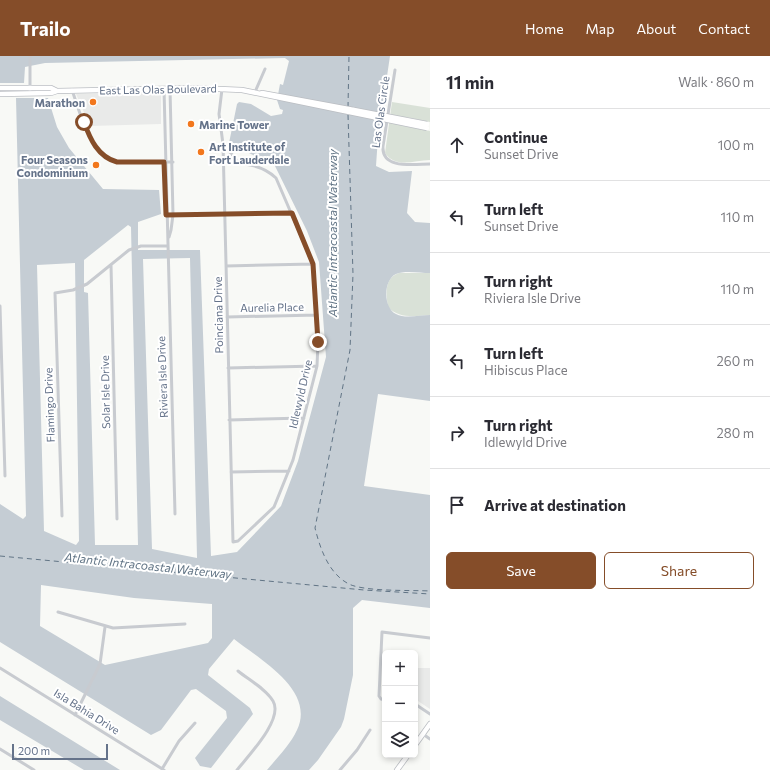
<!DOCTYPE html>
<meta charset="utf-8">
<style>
body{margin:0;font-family:Commissioner,sans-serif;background:#f2f2f3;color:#2b2b33}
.controls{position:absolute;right:12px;bottom:12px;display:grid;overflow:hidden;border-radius:6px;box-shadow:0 2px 6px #0003}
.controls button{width:36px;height:36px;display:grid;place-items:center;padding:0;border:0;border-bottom:1px solid #e1e1e2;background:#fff;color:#2b2b33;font:20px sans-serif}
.scale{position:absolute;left:12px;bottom:10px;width:96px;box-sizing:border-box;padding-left:4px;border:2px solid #65738a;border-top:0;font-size:11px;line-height:14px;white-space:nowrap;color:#65738a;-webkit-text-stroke:3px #fff;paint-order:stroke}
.stop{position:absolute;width:12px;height:12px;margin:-9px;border:3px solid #854d29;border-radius:50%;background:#fff}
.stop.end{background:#854d29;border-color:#fff;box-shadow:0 1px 4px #0008}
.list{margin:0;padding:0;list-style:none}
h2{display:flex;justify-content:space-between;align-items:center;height:52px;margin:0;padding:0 16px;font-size:17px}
h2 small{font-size:13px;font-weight:400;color:#7c7c81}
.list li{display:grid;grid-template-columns:26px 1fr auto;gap:12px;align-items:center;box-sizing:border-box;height:72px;padding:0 16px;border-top:1px solid #e1e1e2}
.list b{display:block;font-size:15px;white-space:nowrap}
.list p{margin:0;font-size:13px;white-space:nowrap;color:#7c7c81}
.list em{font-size:13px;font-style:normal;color:#7c7c81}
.actions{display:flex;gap:8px;padding:12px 16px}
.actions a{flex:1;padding:9px 0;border:1px solid #854d29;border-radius:6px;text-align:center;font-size:14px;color:#854d29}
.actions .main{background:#854d29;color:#fff}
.icon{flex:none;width:22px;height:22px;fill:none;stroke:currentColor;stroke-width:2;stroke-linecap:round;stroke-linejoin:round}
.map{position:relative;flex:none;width:430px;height:714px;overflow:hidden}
header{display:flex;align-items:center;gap:24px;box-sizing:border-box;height:56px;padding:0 20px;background:#854d29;color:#fff}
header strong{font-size:19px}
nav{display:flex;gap:22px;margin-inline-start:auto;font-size:14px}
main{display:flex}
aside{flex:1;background:#fff}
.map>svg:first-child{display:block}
.built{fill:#e9eae9}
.green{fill:#d9e1d7}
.water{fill:#c5cdd4;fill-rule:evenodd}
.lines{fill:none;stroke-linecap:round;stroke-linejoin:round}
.ferry{stroke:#617485;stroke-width:1;stroke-dasharray:5 4;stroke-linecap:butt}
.primary-casing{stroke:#bbbec3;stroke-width:6}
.street{stroke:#c8cbd0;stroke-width:3}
.primary{stroke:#fff;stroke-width:4.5}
.primary-bridge-casing{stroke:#bbbec3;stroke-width:6;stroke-linecap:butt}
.primary-bridge{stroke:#fff;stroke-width:4.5}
.route{stroke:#854d29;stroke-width:5}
.poi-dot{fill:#f2771d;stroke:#fff;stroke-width:1.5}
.labels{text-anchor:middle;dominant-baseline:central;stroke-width:4;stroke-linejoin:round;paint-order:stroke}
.street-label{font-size:11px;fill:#65738a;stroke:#fff}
.poi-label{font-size:11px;font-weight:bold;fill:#65738a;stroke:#fff;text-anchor:end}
.water-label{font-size:12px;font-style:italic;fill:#617485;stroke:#fff}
</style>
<header>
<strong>Trailo</strong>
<nav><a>Home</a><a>Map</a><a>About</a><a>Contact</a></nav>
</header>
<main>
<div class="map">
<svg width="430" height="714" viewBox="0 0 430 714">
<rect width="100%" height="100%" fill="#f8f9f6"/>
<path class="built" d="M161 36V68L90 70 76 38Z
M415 612H430V653L415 643Z"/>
<path class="green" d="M392 46 430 52V66L406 61 404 70 430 75V104C414 104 396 113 385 97Z
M399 217H430V259C415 260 399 263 388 251 386 238 384 222 399 217Z"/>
<path class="water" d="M0 0H390L378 81 376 110 389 116 412 115 407 157 415 166 430 167V217C420 217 405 214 396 218 383 224 383 252 396 258 405 263 420 259 430 259V345L378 338 364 430 430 439V552L362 544 353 552V619L344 663 341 671 318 704 309 714H267C277 702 290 689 297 674 316 634 259 603 234 583L209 613 208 619 250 652 253 658 211 712 200 710 195 702 227 662 226 655 196 633 191 634 161 674 151 679 0 586V448L23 463 26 460 16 42H48L57 71 69 92 103 133 159 134 161 158 138 166V194H200L211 500 237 496 281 450 298 405 326 301 319 206 307 175 275 110 229 87 237 48 239 46 251 48 271 60 282 58 283 54 280 53 277 44 280 28 283 29 289 5 285 2 45 7 25 11 24 27H0ZM128 169 131 171 138 489H95L88 237 84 236V204ZM190 202 197 501V502L152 493 143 203ZM75 207 79 485 76 489 44 475 37 209ZM41 529 134 542 212 548V582L208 587 105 609 40 570Z
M0 640 120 714H84L0 664Z"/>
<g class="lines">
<path class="ferry" d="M348 51 349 0
M348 59 353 218 350 294 315 472C320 492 328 516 347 527 361 536 412 534 430 535
M0 500 364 534 430 538"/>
<g class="primary-casing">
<path id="primary" d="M0 32H51L57 35 197 32 242 34 354 57
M262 37 354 54
M0 38 51 37 57 35
M415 689 430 668
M397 714 408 699"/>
</g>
<path class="street" d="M395 14 383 90C381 114 415 108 430 108
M164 33 175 458
M222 33 219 58 223 88 233 486 238 485 274 451 293 404 317 310 318 286 313 208 276 122C261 108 243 107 223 107
M30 34V0
M72 34C81 59 89 98 117 106H173
M255 36 265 13
M223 88 239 107
M166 159 292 157
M169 181 171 174 173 159 170 33
M111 209 117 463
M226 210 313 208
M0 250 5 420
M227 261 317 259
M228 312 317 310
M229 364 304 362
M231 416 289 415
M62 460 55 237 73 234 87 228 129 194 141 190H168
M58 556 113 572 185 568
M0 612 164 714
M385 644 381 643 379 640 382 576 430 582
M415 648 430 658
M75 659 100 608 105 571
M423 678 430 683
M0 693 34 714
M162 713 179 685 195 667
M237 714C248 700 284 663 273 645 266 633 249 624 238 615
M340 714 357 694 370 674"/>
<use href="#primary" class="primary"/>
<g class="primary-bridge-casing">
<path id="primary-bridge" d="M354 54 427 68
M354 57 427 72"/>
</g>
<use href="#primary-bridge" class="primary-bridge"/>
</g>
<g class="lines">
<path class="route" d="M84 66C90 83 98 101 117 106H164L166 159 292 157 313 208 318 286"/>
</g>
<g class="poi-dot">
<circle cx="93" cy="46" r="4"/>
<circle cx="191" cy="68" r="4"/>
<circle cx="201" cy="96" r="4"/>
<circle cx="96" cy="109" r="4"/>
</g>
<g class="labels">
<g class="street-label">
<text transform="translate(158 33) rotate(-1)">East Las Olas Boulevard</text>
<text transform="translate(380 56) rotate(-82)">Las Olas Circle</text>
<text transform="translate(272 251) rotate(-1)">Aurelia Place</text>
<text transform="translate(218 259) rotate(-91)">Poinciana Drive</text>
<text transform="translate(162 321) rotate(-92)">Riviera Isle Drive</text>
<text transform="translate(105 336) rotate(-91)">Solar Isle Drive</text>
<text transform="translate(300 338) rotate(-77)">Idlewyld Drive</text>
<text transform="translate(49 349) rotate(-92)">Flamingo Drive</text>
<text transform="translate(87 655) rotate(32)">Isla Bahia Drive</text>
</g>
<g class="poi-label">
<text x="85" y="46">Marathon</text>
<text x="199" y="68" text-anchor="start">Marine Tower</text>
<text x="209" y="90" text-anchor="start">Art Institute of<tspan x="209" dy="13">Fort Lauderdale</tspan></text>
<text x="88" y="103">Four Seasons<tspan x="88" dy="13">Condominium</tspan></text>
</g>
<g class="water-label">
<text transform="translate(332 177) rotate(-90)">Atlantic Intracoastal Waterway</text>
<text transform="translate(148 509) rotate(6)">Atlantic Intracoastal Waterway</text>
</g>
</g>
</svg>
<div class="controls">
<button>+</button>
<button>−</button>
<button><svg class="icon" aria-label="layers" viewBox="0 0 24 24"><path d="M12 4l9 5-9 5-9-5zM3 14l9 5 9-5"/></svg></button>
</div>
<div class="scale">200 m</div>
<div class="stop" style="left:84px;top:66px"></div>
<div class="stop end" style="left:318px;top:286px"></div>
</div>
<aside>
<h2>11 min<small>Walk · 860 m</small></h2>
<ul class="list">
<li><svg class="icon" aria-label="ahead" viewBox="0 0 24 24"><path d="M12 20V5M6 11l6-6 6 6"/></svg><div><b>Continue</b><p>Sunset Drive</p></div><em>100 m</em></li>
<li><svg class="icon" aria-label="left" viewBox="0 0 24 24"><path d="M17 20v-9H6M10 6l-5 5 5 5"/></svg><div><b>Turn left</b><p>Sunset Drive</p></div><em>110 m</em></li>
<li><svg class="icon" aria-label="right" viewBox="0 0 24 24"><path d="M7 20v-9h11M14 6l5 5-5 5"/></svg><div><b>Turn right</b><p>Riviera Isle Drive</p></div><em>110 m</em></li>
<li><svg class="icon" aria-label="left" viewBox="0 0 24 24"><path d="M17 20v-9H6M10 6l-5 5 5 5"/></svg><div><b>Turn left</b><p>Hibiscus Place</p></div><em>260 m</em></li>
<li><svg class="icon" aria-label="right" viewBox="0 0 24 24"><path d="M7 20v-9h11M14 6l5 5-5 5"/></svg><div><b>Turn right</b><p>Idlewyld Drive</p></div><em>280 m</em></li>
<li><svg class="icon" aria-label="arrive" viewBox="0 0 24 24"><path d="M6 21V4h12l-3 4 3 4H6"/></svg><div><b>Arrive at destination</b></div></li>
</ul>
<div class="actions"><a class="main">Save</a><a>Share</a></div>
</aside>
</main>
